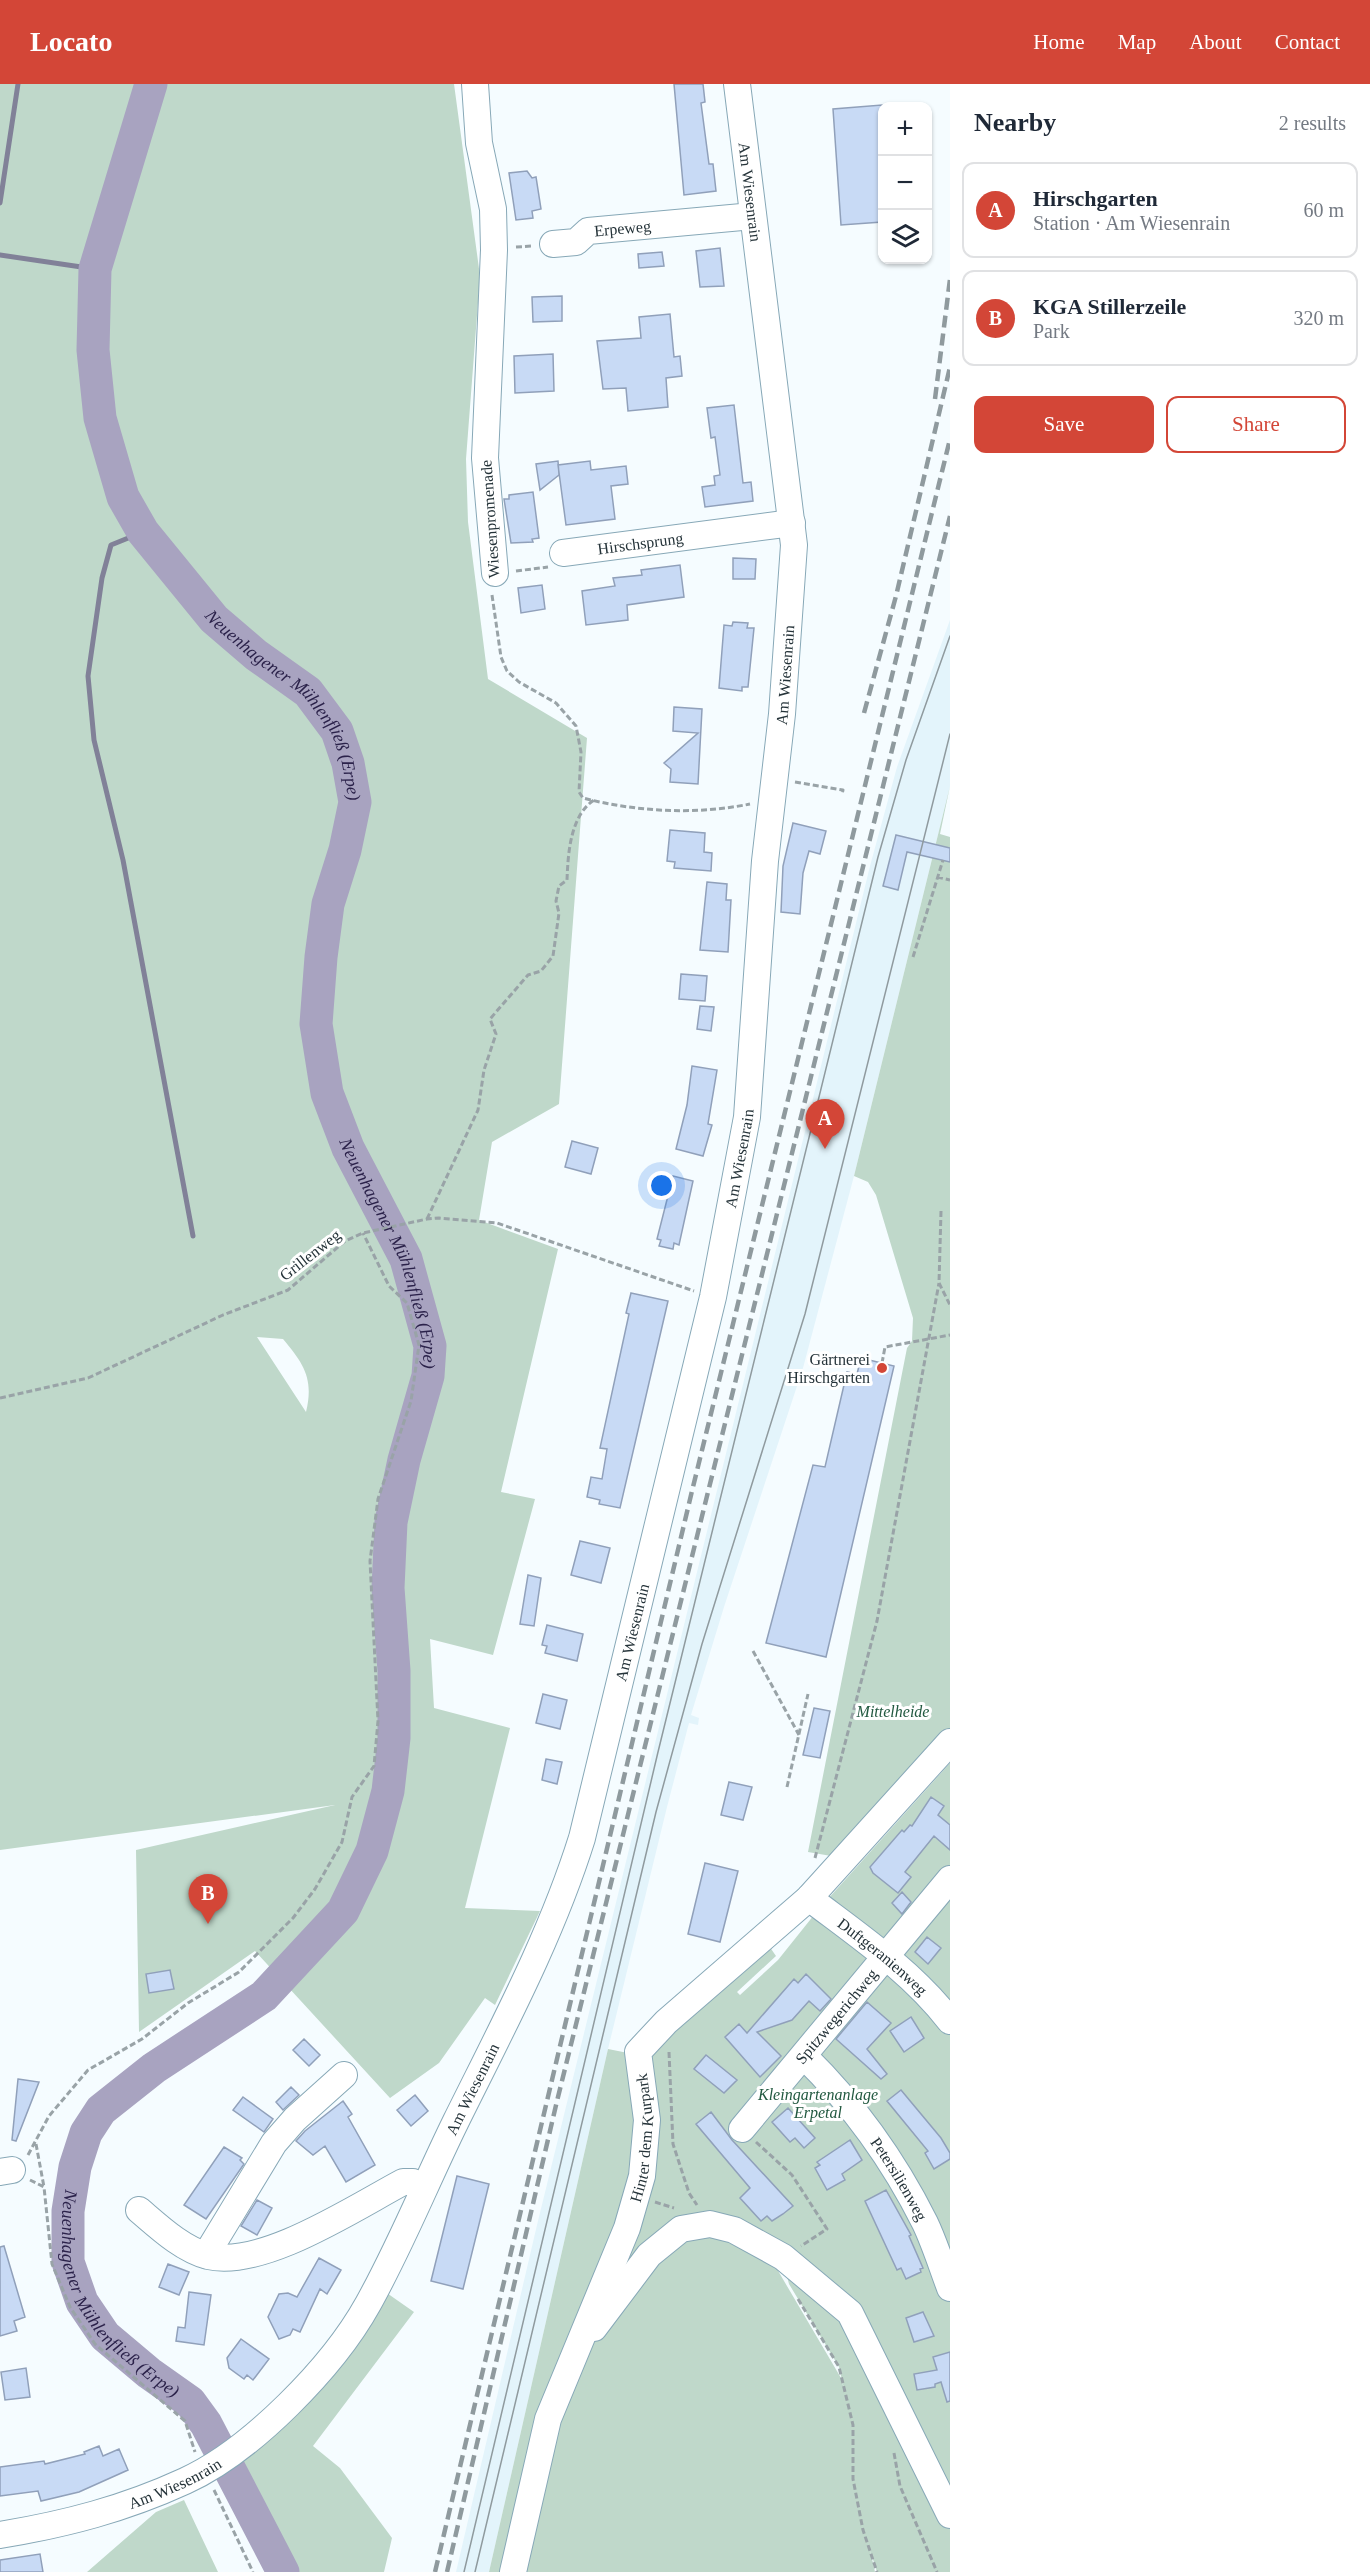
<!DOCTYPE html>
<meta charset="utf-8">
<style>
body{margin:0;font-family:"Times New Roman",serif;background:#f6f6f7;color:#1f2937}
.controls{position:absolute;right:18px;top:18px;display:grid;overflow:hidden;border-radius:12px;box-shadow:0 2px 4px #0004}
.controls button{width:54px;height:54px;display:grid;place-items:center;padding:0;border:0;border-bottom:2px solid #e0e1e3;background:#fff;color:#1f2937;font:30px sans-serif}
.you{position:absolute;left:662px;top:1102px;width:21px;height:21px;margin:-15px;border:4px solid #fff;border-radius:50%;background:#1a73e8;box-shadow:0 0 0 9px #1a73e833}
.badge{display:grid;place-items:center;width:39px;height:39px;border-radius:50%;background:#d34637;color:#fff;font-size:20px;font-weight:700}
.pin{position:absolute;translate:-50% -50px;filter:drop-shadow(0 2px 3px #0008)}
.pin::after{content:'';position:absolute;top:32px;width:21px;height:18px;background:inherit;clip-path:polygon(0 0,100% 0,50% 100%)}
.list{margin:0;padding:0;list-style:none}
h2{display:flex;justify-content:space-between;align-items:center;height:78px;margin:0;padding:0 24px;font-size:26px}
h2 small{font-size:20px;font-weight:400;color:#747a83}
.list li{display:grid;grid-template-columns:39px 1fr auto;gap:18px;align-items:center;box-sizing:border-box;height:96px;margin:0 12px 12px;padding:0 12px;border:2px solid #e0e1e3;border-radius:12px}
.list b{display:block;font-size:22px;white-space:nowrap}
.list p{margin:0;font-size:20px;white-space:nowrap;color:#747a83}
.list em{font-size:20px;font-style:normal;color:#747a83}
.actions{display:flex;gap:12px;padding:18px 24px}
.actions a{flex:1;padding:14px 0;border:2px solid #d34637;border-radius:12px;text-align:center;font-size:21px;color:#d34637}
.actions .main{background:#d34637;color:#fff}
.icon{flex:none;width:33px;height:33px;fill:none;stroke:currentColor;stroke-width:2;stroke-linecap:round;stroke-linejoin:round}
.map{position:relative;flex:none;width:950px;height:2488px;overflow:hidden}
header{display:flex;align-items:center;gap:36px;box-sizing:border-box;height:84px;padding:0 30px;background:#d34637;color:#fff}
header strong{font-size:28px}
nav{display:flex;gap:33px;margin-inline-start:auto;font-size:21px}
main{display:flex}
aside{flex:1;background:#fff}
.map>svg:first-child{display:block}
.built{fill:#e3f4fb}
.green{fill:#bfd8ca;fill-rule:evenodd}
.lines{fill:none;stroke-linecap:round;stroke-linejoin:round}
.stream{stroke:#818198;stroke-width:5}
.river{stroke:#a8a3c0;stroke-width:33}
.building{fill:#c8daf5;stroke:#90a0ba;stroke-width:1.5}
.minor-casing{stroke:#87a8b7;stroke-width:28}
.path{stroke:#99a3a7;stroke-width:3;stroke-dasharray:6 3;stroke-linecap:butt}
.minor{stroke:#fff;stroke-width:26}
.tram{stroke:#8f9a9e;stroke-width:1.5}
.rail{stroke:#8f9a9e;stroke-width:4.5;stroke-dasharray:12 6;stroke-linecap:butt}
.poi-dot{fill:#d34637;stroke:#fff;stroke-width:2}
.labels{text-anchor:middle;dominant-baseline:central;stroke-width:6;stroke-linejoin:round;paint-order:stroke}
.street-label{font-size:16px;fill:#253339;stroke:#fff}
.poi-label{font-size:16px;fill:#253339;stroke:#fff;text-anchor:end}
.park-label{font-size:16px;font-style:italic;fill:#225940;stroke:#fff}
.water-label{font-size:18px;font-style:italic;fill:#2b224a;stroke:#fff}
</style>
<header>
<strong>Locato</strong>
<nav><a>Home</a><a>Map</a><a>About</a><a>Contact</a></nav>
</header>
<main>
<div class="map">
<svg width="950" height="2488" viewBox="0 0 950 2488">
<rect width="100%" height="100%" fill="#f5fcff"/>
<path class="built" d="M950 536V702L854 1092 803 1284 724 1523 691 1631 699 1634 698 1641 689 1639 667 1723 608 1965 489 2488H456L537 2141 870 782 897 683Z"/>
<path class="green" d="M0 0H454L480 192 466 375 468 438 488 595 587 654 559 1020 492 1058 479 1136 558 1165 501 1408 535 1415 493 1571 430 1555 434 1624 510 1644 465 1824 540 1827 495 1921 485 1914 439 1979 390 2014 255 1867 139 1948 136 1766 335 1721 0 1766ZM257 1253 283 1255C304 1280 314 1295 306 1328Z
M950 702 940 750 950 753V1649L837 1773 808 1768 907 1264 912 1257 913 1234 876 1111 868 1098 854 1092Z
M950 1679V2488H877L870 2466 875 2488H522L555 2335 649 2092 650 1973 662 1952 767 1859 776 1872 737 1908 740 1911 778 1876 818 1826ZM782 2174 789 2200 839 2283 844 2305 841 2294 777 2185Z
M608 1965 633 1970 636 2091 505 2488H489Z
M384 2207 414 2228 313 2362 340 2384 392 2454 384 2488H296L239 2374Z
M184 2416 218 2488H87L156 2428Z"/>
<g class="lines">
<path class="stream" d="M0 119 18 0
M0 171 95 185
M143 448 111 461 102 494 88 592 94 656 123 776 193 1152"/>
<path class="river" id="s1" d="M151 0 95 185 93 266 100 334 123 413 143 448 214 535 256 571 308 608 337 647 348 679 355 718 345 766 328 820 321 873 316 940 327 1009 348 1064 406 1175 430 1262 428 1292 404 1376 391 1438 388 1504 394 1587V1654L388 1707 372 1767 343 1827 264 1912 154 1984 101 2026 86 2049 75 2083 68 2127V2178L82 2218 105 2252 149 2289 190 2318 206 2340 283 2488"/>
</g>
<path class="building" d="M674 0H703L705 18 701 19 709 80H713L716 107 684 111Z
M882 21V138L841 141 833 25Z
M527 87 532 94 536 93 541 125 532 127 533 134 516 136 509 89Z
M720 164 724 202 700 203 696 167Z
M662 168 664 182 639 184 638 170Z
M562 212V237L533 238 532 213Z
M670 230 674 273 680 272 682 292 666 294 668 323 628 327 626 304 603 305 597 257 641 254 639 233Z
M553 270 554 307 515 309 514 272Z
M734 321 743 399 751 398 753 417 705 423 702 403 715 401 714 392 720 391 715 353 711 354 707 324Z
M558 377 559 391 540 406 536 380Z
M590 377 591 386 626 382 628 400 611 402 615 435 566 441 558 381Z
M533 408 539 454 532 455 533 458 511 459 504 415H509V411Z
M733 474 756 475 755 495H733Z
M680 481 684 513 627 521 628 536 586 541 582 507 615 502 613 494 642 491 641 486Z
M542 501 545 525 521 529 518 504Z
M733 538 748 539 747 544H754L748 603H742V607L719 604 724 541 732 542Z
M674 623 702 625 698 700 670 698 671 685 664 679 698 649 673 647Z
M793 739 826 747 820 770 809 767 803 789 800 830 781 828 783 782Z
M670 746 705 749 704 768 712 769 711 787 674 784 675 778 667 777Z
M896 751 950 764V778L907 768 898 806 883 802Z
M707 798 727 800 726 816H731L728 868 700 866Z
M681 890 707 892 705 917 679 915Z
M700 922 714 923 711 947 697 945Z
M692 982 717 986 708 1040 712 1041 703 1072 676 1065 687 1021Z
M572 1057 598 1064 591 1090 565 1083Z
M673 1092 693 1097 679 1161 674 1159 673 1165 659 1162 661 1156 657 1155Z
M631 1209 668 1217 620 1424 599 1420 600 1416 587 1413 591 1393 602 1395 607 1365 600 1364 629 1230 626 1229Z
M861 1274 894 1282 826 1573 766 1559 813 1381 825 1383 847 1288 857 1290Z
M580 1457 610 1464 601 1499 571 1491Z
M528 1491 541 1494 534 1542 520 1540Z
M547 1541 583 1550 577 1577 545 1569 547 1562 542 1561Z
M543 1610 567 1616 560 1645 536 1639Z
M814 1624 830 1627 820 1674 803 1671Z
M546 1675 562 1678 557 1700 542 1696Z
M729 1698 752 1703 743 1736 721 1731Z
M931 1713 944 1722 938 1731 950 1741V1766L934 1752 905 1788 911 1793 898 1809 873 1789 870 1783 902 1746 904 1748 910 1741 912 1742Z
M705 1779 738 1787 720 1858 688 1850Z
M902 1808 911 1818 902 1830 892 1819Z
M927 1853 941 1864 928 1880 915 1868Z
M170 1886 174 1905 149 1909 146 1890Z
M806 1890 831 1915 820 1927 809 1917 792 1936 757 1948 781 1972 760 1993 725 1953 739 1940 747 1949 794 1895 798 1899Z
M867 1918 891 1939 867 1965 887 1990 881 1995 836 1955Z
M911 1933 924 1954 904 1968 890 1947Z
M304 1955 320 1971 309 1982 293 1966Z
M706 1971 737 1996 724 2009 694 1985Z
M18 1995 39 1998 16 2057 12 2056Z
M291 2003 299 2011 283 2026 276 2018Z
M901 2006 941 2054 950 2069V2075L934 2085 925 2069 928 2067 887 2017Z
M415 2011 428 2027 411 2042 397 2026Z
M243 2013 273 2035 264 2048 233 2026Z
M343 2017 352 2030 348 2033 375 2081 346 2098 325 2062 313 2071 296 2057 305 2047Z
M788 2024 815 2054 804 2064 795 2054 790 2058 772 2038Z
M711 2028 732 2056 793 2122 783 2130 772 2137 767 2132 761 2137 740 2114 750 2104 696 2040Z
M850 2056 862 2076 842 2090 845 2096 827 2106 815 2084 820 2081 817 2078Z
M224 2063 242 2074 240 2076 244 2080 206 2135 184 2121Z
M457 2092 489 2100 463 2205 431 2197Z
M886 2106 911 2151 909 2152 923 2184 920 2185 921 2188 906 2195 901 2184 897 2186 865 2117Z
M257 2116 272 2124 257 2151 241 2142Z
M4 2162 25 2233 14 2237 17 2247 0 2252V2163Z
M319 2174 341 2186 327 2210 320 2205 300 2248 293 2245 290 2251 279 2255 268 2233 279 2210 288 2209 297 2213Z
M168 2180 189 2188 179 2211 159 2203Z
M189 2208 211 2211 204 2261 176 2257 178 2243 185 2244Z
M923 2228 934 2252 914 2258 906 2234Z
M241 2255 269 2275 253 2296 247 2291 244 2295 229 2284 227 2274Z
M950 2268V2317L947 2318 941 2298 935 2300V2303L917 2306 914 2290 937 2286 933 2273Z
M26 2284 30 2313 5 2316 1 2288Z
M99 2362 103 2372 119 2365 128 2386 79 2408 41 2417 38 2407 0 2412V2383L44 2377 45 2380 85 2370 84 2368Z
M40 2470 43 2488H0V2476Z"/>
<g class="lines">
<g class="minor-casing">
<g id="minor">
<path d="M475 0 479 59 493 125 494 166 485 374 495 489"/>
<path id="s2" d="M553 160 576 158 588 147 753 132"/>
<path id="s3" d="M563 469 792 439"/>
<path id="s4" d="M809 1814C859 1852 911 1887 950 1937"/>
<path id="s5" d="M804 1972C854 2021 894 2077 925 2139 935 2160 942 2183 950 2204"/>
<path id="s6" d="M742 2045 950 1795"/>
<path d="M0 2088 12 2086"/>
<path d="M139 2126C159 2143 182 2165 208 2172 262 2185 354 2124 403 2098H413L424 2103"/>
<path d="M206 2171 274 2059 295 2035 344 1991"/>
<path d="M594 2244 649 2171 681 2145 710 2140 734 2146 783 2173 850 2229 950 2431"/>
<path id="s7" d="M0 2451C66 2440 124 2425 185 2397 251 2367 333 2283 368 2220 401 2161 426 2098 456 2037 502 1944 551 1853 582 1754L713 1213 747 1033 765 777 782 630 794 461 737 0"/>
<path id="s8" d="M513 2488 548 2335 627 2144 642 2092 647 2036 638 1968 666 1938 809 1814 950 1658"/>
</g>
</g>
<path class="path" d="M516 163 533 162
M516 487 548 483
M492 511 501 573 507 587 519 598 556 619 576 642 581 668 579 708 583 714C637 728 696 731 750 720
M795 698 843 706 842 711
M937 793 950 796
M913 873 943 776
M941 1127 939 1199 950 1221
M427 1135 478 1026 484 986 496 950 490 935 528 891 541 887 553 872 559 829 556 817 559 802 567 796C568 770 570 732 594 716
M882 1279 885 1263 950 1251
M0 1314 88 1294 223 1231 288 1206 345 1157 363 1149 427 1135 439 1134 497 1139 694 1207
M753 1567 799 1651
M787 1703 808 1610
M815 1774 877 1537 939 1199
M669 1968 673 2060 689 2109 697 2121
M756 2058 792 2091 827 2145 801 2162
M36 2060 44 2103
M28 2071 49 2032 88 1986 142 1955 188 1919 239 1888 293 1834 315 1805 342 1758 352 1713 374 1682 378 1637 370 1477 378 1415 411 1317 419 1261 407 1219 389 1202 363 1149
M30 2096 44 2103 52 2180 70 2223 95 2260 185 2337 195 2368
M655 2118 674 2124
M798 2215 839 2283 853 2341V2395L863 2446 877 2488
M894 2369 900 2402 937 2488
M214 2406 253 2488"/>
<use href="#minor" class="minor"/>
<path class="tram" d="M464 2488 658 1668 878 773 906 676 950 552
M475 2488 656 1728 702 1560 805 1230 950 650"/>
<path class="rail" d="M935 315 950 195
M864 629 896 512 950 283
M435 2488 692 1407 950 355
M447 2488 557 2017 950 432"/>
</g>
<circle class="poi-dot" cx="882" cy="1284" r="6"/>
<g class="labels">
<g class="street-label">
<text transform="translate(750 108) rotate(83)">Am Wiesenrain</text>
<text stroke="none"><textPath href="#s2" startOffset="74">Erpeweg</textPath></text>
<text transform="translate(490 435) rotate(-94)">Wiesenpromenade</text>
<text stroke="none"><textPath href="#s3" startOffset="78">Hirschsprung</textPath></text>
<text stroke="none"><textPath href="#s7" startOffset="2148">Am Wiesenrain</textPath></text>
<text stroke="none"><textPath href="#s7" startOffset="1662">Am Wiesenrain</textPath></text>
<text transform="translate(310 1171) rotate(-38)">Grillenweg</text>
<text stroke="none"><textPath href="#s7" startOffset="1176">Am Wiesenrain</textPath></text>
<text stroke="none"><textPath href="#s4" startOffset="94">Duftgeranienweg</textPath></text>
<text stroke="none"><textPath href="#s6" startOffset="147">Spitzwegerichweg</textPath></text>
<text stroke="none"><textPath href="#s7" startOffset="690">Am Wiesenrain</textPath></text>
<text stroke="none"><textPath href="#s8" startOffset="456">Hinter dem Kurpark</textPath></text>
<text stroke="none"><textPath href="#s5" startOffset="156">Petersilienweg</textPath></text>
<text stroke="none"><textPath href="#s7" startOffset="183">Am Wiesenrain</textPath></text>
</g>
<g class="poi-label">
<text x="870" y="1275">Gärtnerei<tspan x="870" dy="18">Hirschgarten</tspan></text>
</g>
<g class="park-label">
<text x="893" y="1627">Mittelheide</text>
<text x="818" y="2010">Kleingartenanlage<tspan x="818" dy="18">Erpetal</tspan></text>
</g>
<g class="water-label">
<text stroke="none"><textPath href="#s1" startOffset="693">Neuenhagener Mühlenfließ (Erpe)</textPath></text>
<text stroke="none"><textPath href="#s1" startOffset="1288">Neuenhagener Mühlenfließ (Erpe)</textPath></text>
<text stroke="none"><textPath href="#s1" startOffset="2494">Neuenhagener Mühlenfließ (Erpe)</textPath></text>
</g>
</g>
</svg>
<div class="controls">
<button>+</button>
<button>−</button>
<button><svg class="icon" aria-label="layers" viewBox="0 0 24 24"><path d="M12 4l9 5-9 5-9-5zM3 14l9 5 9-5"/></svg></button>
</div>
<div class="you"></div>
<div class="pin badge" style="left:825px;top:1065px">A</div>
<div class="pin badge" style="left:208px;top:1840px">B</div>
</div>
<aside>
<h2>Nearby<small>2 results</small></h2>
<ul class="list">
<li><span class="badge">A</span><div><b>Hirschgarten</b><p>Station · Am Wiesenrain</p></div><em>60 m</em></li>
<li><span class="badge">B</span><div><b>KGA Stillerzeile</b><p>Park</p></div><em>320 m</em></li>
</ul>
<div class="actions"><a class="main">Save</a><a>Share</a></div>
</aside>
</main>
